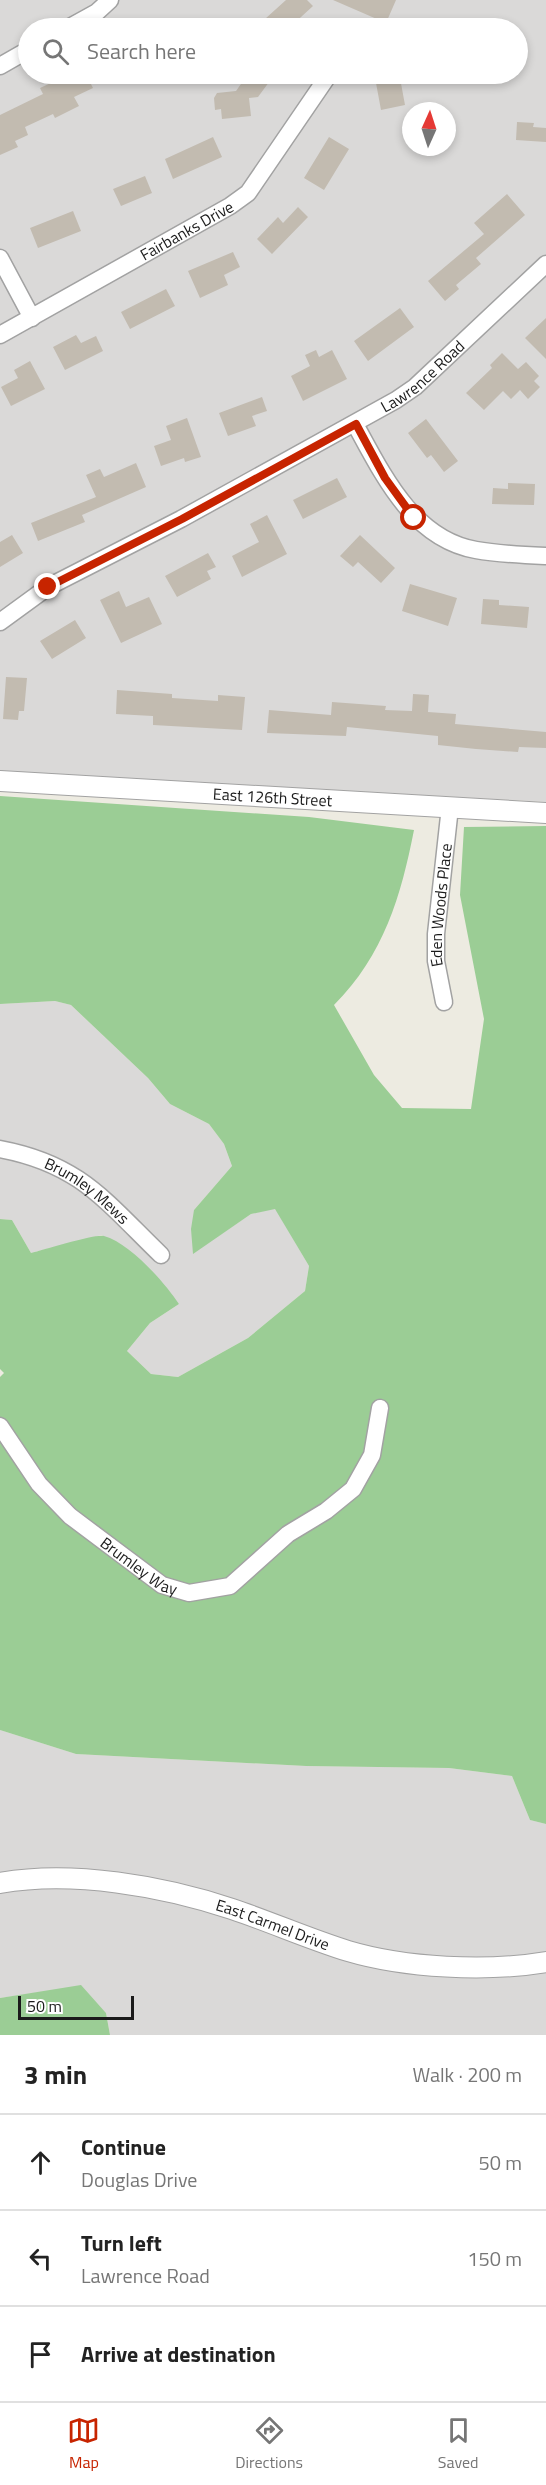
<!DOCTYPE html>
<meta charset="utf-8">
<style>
body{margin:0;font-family:"Titillium Web",sans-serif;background:#f2f2f2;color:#222}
.compass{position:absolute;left:402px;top:102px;width:54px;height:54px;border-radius:50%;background:#fff;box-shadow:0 3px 9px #0003;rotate:3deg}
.scale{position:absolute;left:18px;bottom:15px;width:116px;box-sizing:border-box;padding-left:6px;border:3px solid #1b1b1b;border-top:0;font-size:16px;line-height:21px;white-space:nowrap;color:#1b1b1b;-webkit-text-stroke:4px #fff;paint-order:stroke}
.stop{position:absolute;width:18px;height:18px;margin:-14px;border:4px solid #c72400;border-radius:50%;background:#fff}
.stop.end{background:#c72400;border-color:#fff;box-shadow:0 2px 6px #0008}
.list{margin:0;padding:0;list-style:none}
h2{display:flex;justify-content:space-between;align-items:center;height:78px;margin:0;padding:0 24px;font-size:26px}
h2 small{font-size:20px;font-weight:400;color:#767676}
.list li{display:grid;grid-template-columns:39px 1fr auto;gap:18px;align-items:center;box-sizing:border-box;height:96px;padding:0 24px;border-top:2px solid #e0e0e0}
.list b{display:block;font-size:22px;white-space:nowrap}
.list p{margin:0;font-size:20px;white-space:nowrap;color:#767676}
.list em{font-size:20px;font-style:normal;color:#767676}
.icon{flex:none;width:33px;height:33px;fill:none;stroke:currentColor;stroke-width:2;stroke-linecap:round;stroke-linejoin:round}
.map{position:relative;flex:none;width:546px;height:2035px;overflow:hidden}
.search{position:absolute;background:#fff;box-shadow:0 3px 9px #0003;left:18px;right:18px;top:18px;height:66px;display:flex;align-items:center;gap:15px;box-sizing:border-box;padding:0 21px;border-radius:33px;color:#767676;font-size:22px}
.sheet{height:366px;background:#fff}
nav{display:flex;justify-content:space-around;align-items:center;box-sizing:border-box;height:84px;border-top:2px solid #e0e0e0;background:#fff;font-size:16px;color:#767676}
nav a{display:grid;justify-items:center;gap:3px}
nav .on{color:#c72400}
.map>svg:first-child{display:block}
.residential{fill:#dad9d8;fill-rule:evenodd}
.forest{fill:#9bcd95}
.building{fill:#c2bbb0}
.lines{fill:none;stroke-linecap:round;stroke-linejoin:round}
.minor-casing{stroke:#a2a2a2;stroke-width:19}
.tertiary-casing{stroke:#a2a2a2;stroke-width:22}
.minor{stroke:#fff;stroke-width:16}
.tertiary{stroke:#fff;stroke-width:20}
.route{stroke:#c72400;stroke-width:8}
.labels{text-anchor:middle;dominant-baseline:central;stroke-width:5;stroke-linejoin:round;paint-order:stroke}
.street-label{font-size:16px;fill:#1b1b1b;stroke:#fff}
</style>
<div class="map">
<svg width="546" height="2035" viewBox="0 0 546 2035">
<rect width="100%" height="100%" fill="#edebe1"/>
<path class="residential" d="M0 0H546V802L0 771ZM28 28H518V74H28ZM411 111H447V147H411Z
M55 1001 71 1005 148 1078 170 1104 209 1124 224 1144 232 1166 194 1210 193 1253 251 1214 275 1208 309 1266 305 1291 248 1338 178 1377 151 1374 127 1351 150 1323 179 1304 102 1235 31 1253 12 1220 0 1219V1004Z
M0 1730 76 1754 306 1766 449 1768 512 1776 530 1820 546 1824V2035H110L106 2013 81 1986 0 1998Z"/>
<path class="forest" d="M0 796 309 817 414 830C401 896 384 955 334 1005L374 1075 402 1108 471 1109 484 1019 460 895 464 827 546 826V1824L530 1820 512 1776 449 1768 306 1766 76 1754 0 1730V1377L4 1373 0 1369V1219L12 1220 31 1253C44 1250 94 1234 104 1236 130 1243 165 1283 179 1304L150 1323 127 1351 151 1374 178 1377 248 1338 305 1291 309 1266 275 1209 251 1214 193 1254 191 1229 194 1210 232 1166 224 1144 209 1124 170 1104 148 1078 71 1005 55 1001 0 1004Z
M81 1985 106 2013 110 2035H0V1998Z"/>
<path class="building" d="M286 0H307L313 6 289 28H255Z
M333 0H396L386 23Z
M70 74H86L93 88 74 97 79 106 55 118 53 114 25 127 28 135 15 141 18 147 0 155V115L43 94 40 88Z
M248 74H275L258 97 249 98 251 116 222 119 221 109 215 110 214 98 217 93 236 91Z
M400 78 405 105 381 110 376 83Z
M517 122 534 123 533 127 546 128V142L516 140Z
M213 137 222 157 173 179 165 159Z
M329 137 349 149 324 190 304 178Z
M145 176 152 193 121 206 113 189Z
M507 194 525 215 476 258 481 264 456 285 459 289 445 301 428 281 484 234 474 223Z
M298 207 308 217 272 254 257 239 278 217 283 223Z
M73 211 81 231 38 248 30 228Z
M233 252 240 267 224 275 228 285 200 298 188 271Z
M166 289 175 306 130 329 121 312Z
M400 308 414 327 368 361 354 341Z
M546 318V359L525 338Z
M76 335 81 343 96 336 103 351 65 370 53 347Z
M316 350 319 357 332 350 347 379 303 401 291 376 310 366 305 355Z
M502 353 518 369 526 362 539 376 534 381 540 387 528 399 520 390 511 399 503 391 484 410 466 393 492 368 490 365Z
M30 361 45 389 11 406 1 387 18 378 14 370Z
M262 397 267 411 252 416 256 426 228 436 219 413Z
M187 418 201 457 185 462 184 458 161 466 154 446 171 440 166 426Z
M426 419 458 461 444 472 431 455 427 458 408 433Z
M136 463 146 487 82 515 85 522 38 541 31 523 96 497 86 475 100 469 104 477Z
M337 478 347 497 303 519 293 500Z
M508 483 535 484 534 505 492 504 493 488 508 489Z
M267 515 287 554 242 577 232 556 259 542 250 524Z
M12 535 23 553 0 567V542Z
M360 535 395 568 381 583 358 562 353 567 340 556Z
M208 553 216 567 207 571 211 579 177 597 165 576Z
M410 584 457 598 448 626 402 611Z
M119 591 126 607 149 597 162 624 121 643 100 600Z
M483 599 499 600V605L529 607 527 628 481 624Z
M75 620 86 638 52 659 40 641Z
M6 677 27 678 24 711H19L18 720 3 719Z
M117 690 172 694V698L218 701V695L245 697 242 730 153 725V716L116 714Z
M413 694 429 695 428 712 456 714 455 724 546 732V748L519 747 518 752 476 749 438 745V736L347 727 346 736 267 733 269 710 331 715 332 702 386 706 385 710 412 711Z"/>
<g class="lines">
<g class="minor-casing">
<g id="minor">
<path d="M68 28 97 12 110 0"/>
<path d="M0 66 28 50"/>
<path d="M0 258 32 318"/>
<path id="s1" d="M0 335 230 206 248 193 328 76"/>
<path d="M355 424C383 475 413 539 476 550 499 554 523 555 546 556"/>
<path id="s2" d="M0 622 48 587 181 519 396 400 415 387 546 264"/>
<path id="s3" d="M444 1002 436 961V934L450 807"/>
<path id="s4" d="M0 1149C80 1164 105 1201 161 1255"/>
<path id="s5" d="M0 1426 39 1484 70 1516 162 1585 189 1593 230 1586 288 1534 326 1511 353 1489 372 1455 380 1408"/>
</g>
</g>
<g class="tertiary-casing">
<g id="tertiary">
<path id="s6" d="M0 781 546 813"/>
<path id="s7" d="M0 1883C72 1870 163 1886 232 1909 271 1922 309 1939 348 1951 405 1968 487 1972 546 1962"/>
</g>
</g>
<use href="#minor" class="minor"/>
<use href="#tertiary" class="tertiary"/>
</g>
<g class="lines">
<path class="route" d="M48 587 182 519 356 424 385 478 414 518"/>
</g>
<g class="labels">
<g class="street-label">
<text stroke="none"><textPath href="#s1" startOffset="214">Fairbanks Drive</textPath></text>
<text stroke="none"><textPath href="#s2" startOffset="490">Lawrence Road</textPath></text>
<text stroke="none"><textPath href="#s6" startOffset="273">East 126th Street</textPath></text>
<text stroke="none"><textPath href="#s3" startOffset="98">Eden Woods Place</textPath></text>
<text stroke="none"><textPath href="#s4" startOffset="98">Brumley Mews</textPath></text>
<text stroke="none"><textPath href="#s5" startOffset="200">Brumley Way</textPath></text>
<text stroke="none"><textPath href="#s7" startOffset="279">East Carmel Drive</textPath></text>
</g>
</g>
</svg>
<svg class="compass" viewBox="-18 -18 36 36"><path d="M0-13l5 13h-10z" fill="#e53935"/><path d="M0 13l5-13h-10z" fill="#767676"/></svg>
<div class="scale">50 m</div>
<div class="stop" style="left:414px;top:518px"></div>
<div class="stop end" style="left:48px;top:587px"></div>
<div class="search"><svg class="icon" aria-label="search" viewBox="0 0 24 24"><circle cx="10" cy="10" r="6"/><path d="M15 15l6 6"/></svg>Search here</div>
</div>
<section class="sheet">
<h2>3 min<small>Walk · 200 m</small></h2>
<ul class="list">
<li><svg class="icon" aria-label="ahead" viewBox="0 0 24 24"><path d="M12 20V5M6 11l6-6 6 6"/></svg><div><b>Continue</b><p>Douglas Drive</p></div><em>50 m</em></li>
<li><svg class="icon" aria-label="left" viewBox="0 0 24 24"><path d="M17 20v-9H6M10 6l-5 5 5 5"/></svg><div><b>Turn left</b><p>Lawrence Road</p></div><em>150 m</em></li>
<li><svg class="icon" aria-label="arrive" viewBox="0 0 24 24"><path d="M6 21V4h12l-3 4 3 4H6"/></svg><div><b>Arrive at destination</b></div></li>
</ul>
</section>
<nav>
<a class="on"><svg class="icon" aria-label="map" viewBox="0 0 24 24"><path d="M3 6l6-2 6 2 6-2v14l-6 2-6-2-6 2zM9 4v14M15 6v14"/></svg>Map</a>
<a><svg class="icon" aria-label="directions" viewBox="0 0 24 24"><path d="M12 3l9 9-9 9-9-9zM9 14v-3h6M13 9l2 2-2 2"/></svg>Directions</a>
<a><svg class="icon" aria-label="saved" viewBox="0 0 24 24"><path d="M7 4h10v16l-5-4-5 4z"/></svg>Saved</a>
</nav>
